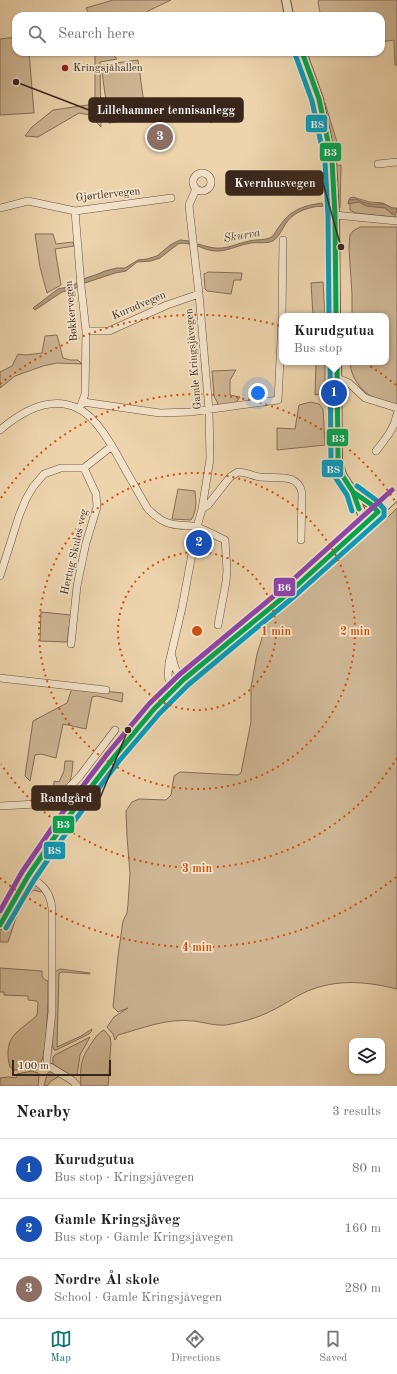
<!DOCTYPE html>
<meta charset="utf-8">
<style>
body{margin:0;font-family:"Old Standard TT",serif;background:#f2f2f2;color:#202124}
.controls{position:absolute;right:12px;bottom:12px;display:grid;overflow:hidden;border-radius:8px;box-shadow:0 1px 3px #0004}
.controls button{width:36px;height:36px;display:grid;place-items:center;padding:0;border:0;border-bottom:1px solid #e0e0e0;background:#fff;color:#202124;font:20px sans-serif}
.scale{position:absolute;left:12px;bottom:10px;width:99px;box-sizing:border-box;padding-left:4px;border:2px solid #39261b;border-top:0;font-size:11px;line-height:14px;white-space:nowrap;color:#39261b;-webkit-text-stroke:3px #f3e3ca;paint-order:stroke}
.you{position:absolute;left:258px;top:393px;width:14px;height:14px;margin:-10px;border:3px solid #fff;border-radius:50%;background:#1a73e8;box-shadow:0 0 0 6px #1a73e833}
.badge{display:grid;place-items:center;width:26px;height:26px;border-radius:50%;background:#0f766e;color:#fff;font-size:13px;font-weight:700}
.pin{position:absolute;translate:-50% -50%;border:2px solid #fff;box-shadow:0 1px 4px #0006}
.popup{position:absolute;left:279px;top:313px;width:110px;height:52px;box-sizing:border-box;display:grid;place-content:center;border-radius:8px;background:#fff;filter:drop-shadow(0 1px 3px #0005);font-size:13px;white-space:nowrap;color:#757577}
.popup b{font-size:15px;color:#202124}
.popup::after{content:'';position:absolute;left:50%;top:100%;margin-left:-8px;border:8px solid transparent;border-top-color:#fff}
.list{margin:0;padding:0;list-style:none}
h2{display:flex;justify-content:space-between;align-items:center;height:52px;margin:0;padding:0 16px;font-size:17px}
h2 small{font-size:13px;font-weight:400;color:#757577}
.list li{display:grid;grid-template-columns:26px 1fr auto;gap:12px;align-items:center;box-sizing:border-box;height:60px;padding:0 16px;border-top:1px solid #e0e0e0}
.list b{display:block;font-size:15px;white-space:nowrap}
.list p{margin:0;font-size:13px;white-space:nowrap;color:#757577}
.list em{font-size:13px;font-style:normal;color:#757577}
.icon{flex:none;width:22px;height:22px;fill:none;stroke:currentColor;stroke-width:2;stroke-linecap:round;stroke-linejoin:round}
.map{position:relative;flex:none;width:397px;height:1086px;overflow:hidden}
.search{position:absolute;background:#fff;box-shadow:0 1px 3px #0004;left:12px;right:12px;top:12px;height:44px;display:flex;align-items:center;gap:10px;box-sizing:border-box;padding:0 14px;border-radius:12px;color:#757577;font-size:15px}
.sheet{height:232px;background:#fff}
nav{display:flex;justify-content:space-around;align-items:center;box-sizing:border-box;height:56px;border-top:1px solid #e0e0e0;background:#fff;font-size:11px;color:#757577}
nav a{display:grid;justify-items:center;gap:2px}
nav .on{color:#0f766e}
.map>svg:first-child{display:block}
.green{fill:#ceb694;stroke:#846e58}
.water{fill:#b0997b;stroke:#806b55}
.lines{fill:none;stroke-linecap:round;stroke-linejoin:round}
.minor-casing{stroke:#665240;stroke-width:8}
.tertiary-casing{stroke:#665240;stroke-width:10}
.secondary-casing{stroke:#39261b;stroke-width:10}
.minor{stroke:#f3e3ca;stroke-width:7}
.tertiary{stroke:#f3e3ca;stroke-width:8}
.secondary{stroke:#f3e3ca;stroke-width:9}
.bus-1-casing{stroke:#f3e3ca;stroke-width:8}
.bus-2-casing{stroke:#f3e3ca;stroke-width:8}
.bus-3-casing{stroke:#f3e3ca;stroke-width:8}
.bus-1{stroke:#00a651;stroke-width:5}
.bus-2{stroke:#069cbc;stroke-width:5}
.bus-3{stroke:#8e44ad;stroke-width:5}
.ring{fill:none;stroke:#ce510e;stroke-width:2;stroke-dasharray:2 4}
.poi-dot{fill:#8f2418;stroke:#f3e3ca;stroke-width:1.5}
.labels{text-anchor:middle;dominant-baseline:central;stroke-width:3.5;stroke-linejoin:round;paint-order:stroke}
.poi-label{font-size:11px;fill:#39261b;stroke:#f3e3ca;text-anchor:start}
.street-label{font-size:11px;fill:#39261b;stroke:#f3e3ca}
.water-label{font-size:12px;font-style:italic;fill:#5d4838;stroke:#f3e3ca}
.centre{fill:#ce510e;stroke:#f3e3ca;stroke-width:2}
.ring-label{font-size:12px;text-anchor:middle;font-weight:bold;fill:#ce510e;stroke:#f3e3ca;stroke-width:3.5;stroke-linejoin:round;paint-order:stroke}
.leader{fill:none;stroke:#39261b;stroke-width:1.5}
.callout-dot{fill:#39261b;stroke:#f3e3ca;stroke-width:1.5}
.callout{fill:#39261b;stroke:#39261b;stroke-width:1.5}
.callout-label{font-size:12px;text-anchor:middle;font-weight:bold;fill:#fff}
.line-badge{stroke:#f3e3ca;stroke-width:1.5}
.badge-label{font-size:11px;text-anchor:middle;font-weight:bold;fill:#fff}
</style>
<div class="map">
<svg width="397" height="1086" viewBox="0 0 397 1086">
<rect width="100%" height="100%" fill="#edd4ad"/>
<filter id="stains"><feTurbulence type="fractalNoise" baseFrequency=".005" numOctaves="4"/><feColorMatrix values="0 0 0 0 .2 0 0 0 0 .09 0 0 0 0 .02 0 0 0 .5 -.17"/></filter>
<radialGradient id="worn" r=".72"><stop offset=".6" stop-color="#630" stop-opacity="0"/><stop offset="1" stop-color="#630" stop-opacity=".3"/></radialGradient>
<path class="green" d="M113 0H171L148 11 146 16H90L86 8Z
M319 0H397V65H395L394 40 381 42V16H321L318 3Z
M16 37V52H29L34 113 0 115V39Z
M95 52H111L117 59 100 62 101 127 90 115 79 113 38 137 25 136 32 127 53 110 88 105 95 99Z
M138 60 146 118 109 123 101 65Z
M224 101 228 102 231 106 211 123 208 119 209 113 212 110H218L219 104Z
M325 103 341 155 340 158 335 160 331 137 324 107Z
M335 165H341L340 208 339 207Z
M353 197 369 202 383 203 393 209 396 216 393 217 355 213 350 210V204L348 202 350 198Z
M360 227H397V405C389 403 381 401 373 397 361 392 350 375 350 362H386V316H352V294L349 248 350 235 353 231Z
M35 234H53L56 244 73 242 74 246 55 249 61 285 47 293 40 267Z
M208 272 242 273 241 280H234L231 294 207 291 205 289 204 274Z
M323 282 325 316H313L311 283Z
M57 335 63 358 70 360H78L82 364 57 363 43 366 15 376 0 388V372L12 366 18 354 26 355 42 353 45 336Z
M316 362H325V393L315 395Z
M236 370 230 380V395L240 397 235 404 219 406 214 396 212 371Z
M311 402 319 404 323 409 325 445 277 450V428L295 429 299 405Z
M178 489 195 491C196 501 197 511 191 520L172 519Z
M397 508V989C369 982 341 979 313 989 298 994 286 1004 273 1010 258 1018 242 1022 226 1025 214 1026 204 1022 193 1021 167 1018 143 1028 118 1035L115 1040 113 1034 107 1027 114 1017 128 1008 118 1012 113 1007 118 956 123 921 127 913 128 904 130 874 127 837 126 811 132 802 139 799 166 800 171 795 174 776 180 772 238 775 241 773 251 722V687L257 654 266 625 343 556 374 526 388 517Z
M41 612 71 615 67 642 40 641Z
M72 688 123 693 122 702 97 696 92 697 86 729 63 724 56 758 41 754 35 755 30 781 25 776 33 721 67 703Z
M65 761H73C72 776 71 791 54 795L53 794 54 781 59 782 64 771Z
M30 884 37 886 42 891 41 892 33 890 19 909 8 942H0V930L26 887Z
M0 968 42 971C42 977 42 979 48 981 48 994 48 1058 39 1065 33 1069 21 1070 14 1070L10 1067C8 1061 8 1056 8 1051 9 1032 26 1027 37 1015L38 1003 37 1001 28 1000V996L4 995V992H0Z
M60 969 90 973V974L62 972 59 973 57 1047 81 1036 92 1029 91 1032 89 1034 56 1050H54L52 1045 55 972Z
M104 1030 110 1037 111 1043 108 1086H81C80 1067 80 1060 91 1044 95 1038 98 1033 104 1030Z
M90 1037 80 1055 77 1075 72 1076 53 1064V1057L55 1055Z
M32 1071 38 1073 39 1076 38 1086H0V1078L8 1077 16 1078 17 1074Z
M50 1072H53L58 1077 51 1081 47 1086H44L47 1074Z"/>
<path class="water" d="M354 199C358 199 361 202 366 203 371 205 376 204 382 204 387 204 391 209 397 208V212L394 215 392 214 385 208 366 206 359 202 348 204 349 200Z
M322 203 323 206C320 207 317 206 314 207 308 208 299 211 294 215 284 221 282 235 273 241 266 244 258 242 251 243 229 247 221 257 198 246V244C223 252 225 247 249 241 258 239 266 241 273 236 287 213 295 207 322 203Z
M180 240 189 241V244L183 243 178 244 160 258 151 261 137 262 126 271 115 273 85 283 74 289 62 292 35 310 33 308 58 289 72 286 83 279 98 274 105 271 117 268H125L138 260 147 259 157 256 170 245Z"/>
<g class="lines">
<g class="minor-casing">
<path id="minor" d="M378 164 397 162
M193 182a9 9 0 1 1 18 0a9 9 0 1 1-18 0Z
M0 208 28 201 75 211 171 198
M75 211 81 286 86 331 85 394 81 405
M335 215 397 221
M282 316 283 240
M86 331H109L167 305 199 294
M337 378 349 383 365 398 397 408
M83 402 160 413 190 412 278 400 282 320
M0 430C21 412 49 395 77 408 101 418 120 462 133 483 138 492 143 501 148 509 157 518 165 524 178 525 184 526 190 525 197 527 206 530 216 536 225 540L227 570 226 582 218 625
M376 451C386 438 394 430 397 414
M202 509 208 505 230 477 238 472C246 472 252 476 260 477 276 479 298 472 302 493L301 540
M0 576 19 516 26 499 33 487 44 474 61 468H84L112 446
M71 644 77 586 86 543 97 507 96 494 84 468
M172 656 175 668 183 680
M0 678 106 690
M174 688 168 677 169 663 182 608 197 527 202 509 210 459 209 410 199 294 190 215 189 205 196 189
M0 806 37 804 48 801 62 795 80 776 115 730
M28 876C42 884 50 891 52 908V1012L47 1057V1065L73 1081 77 1086"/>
</g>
<g class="tertiary-casing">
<path id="tertiary" d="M286 0 289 16
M302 52 319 99 332 161 335 215 336 316
M337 362 338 460 342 475 353 492 362 514 367 521
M353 492 372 505 378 512"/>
</g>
<g class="secondary-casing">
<path id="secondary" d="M0 925 28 876 69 816 114 757 154 709 183 680 292 590 397 495"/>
</g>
<use href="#minor" class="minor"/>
<use href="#tertiary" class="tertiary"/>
<use href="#secondary" class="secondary"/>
<g class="bus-1-casing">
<path id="bus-1" d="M302 52 319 99 332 161 335 215 336 316
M337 362 338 460 342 475 353 492 359 509
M0 925 28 876 69 816 114 757 154 709 183 680 292 590 378 512 372 505 353 492"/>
</g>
<g class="bus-2-casing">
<path id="bus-2" d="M295 54 312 101 325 162 328 215 329 316
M330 362 331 461 335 477 347 495 352 511
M6 928 34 880 75 820 119 761 159 714 188 685 296 595 384 516V509L376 500 357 486"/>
</g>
<g class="bus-3-casing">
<path id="bus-3" d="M0 911 22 872 63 812 108 753 149 704 179 675 287 585 392 490"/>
</g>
<use href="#bus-1" class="bus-1"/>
<use href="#bus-2" class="bus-2"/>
<use href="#bus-3" class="bus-3"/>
</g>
<g class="ring">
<circle cx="197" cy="631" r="79"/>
<circle cx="197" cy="631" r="158"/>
<path d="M397 758A237 237 0 0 1 1 764M1 498A237 237 0 0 1 397 504"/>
<path d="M396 877A316 316 0 0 1 0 878M0 384A316 316 0 0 1 396 385"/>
</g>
<circle class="poi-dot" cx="65" cy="68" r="4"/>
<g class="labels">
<g class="poi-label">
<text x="73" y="68">Kringsjåhallen</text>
</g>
<g class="street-label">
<text transform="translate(108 195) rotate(-6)">Gjørtlervegen</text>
<text transform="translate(139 306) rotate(-23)">Kurudvegen</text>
<text transform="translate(72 311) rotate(-95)">Bøkkervegen</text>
<text transform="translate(194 359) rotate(-95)">Gamle Kringsjåvegen</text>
<text transform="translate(75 552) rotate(-77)">Hertug Skules veg</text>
</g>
<g class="water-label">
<text transform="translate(242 236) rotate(-9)">Skurva</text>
</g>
</g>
<circle cx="197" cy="631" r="6" class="centre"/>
<g class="ring-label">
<text x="276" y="635">1 min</text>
<text x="355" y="635">2 min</text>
<text x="197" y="872">3 min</text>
<text x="197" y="951">4 min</text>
</g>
<path class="leader" d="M16 82L89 110M341 247L323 183M128 730L100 798"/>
<g class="callout-dot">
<circle cx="16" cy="82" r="4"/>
<circle cx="341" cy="247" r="4"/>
<circle cx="128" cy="730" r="4"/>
</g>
<g class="callout">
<rect x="89" y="98" width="154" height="24" rx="4"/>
<rect x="226" y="171" width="97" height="24" rx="4"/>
<rect x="32" y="786" width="68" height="24" rx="4"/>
</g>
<g class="callout-label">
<text x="166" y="114">Lillehammer tennisanlegg</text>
<text x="275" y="187">Kvernhusvegen</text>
<text x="66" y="802">Randgård</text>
</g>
<g class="line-badge">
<rect x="305" y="114" width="23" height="19" rx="4" fill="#069cbc"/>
<rect x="319" y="142" width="23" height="20" rx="4" fill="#00a651"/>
<rect x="326" y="428" width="23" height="19" rx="4" fill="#00a651"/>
<rect x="321" y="459" width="23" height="19" rx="4" fill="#069cbc"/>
<rect x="273" y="577" width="23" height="20" rx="4" fill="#8e44ad"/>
<rect x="52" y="815" width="23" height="19" rx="4" fill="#00a651"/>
<rect x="43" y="841" width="23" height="19" rx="4" fill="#069cbc"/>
</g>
<g class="badge-label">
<text x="317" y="128">B8</text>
<text x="330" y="156">B3</text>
<text x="338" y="442">B3</text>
<text x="333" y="473">B8</text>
<text x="284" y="591">B6</text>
<text x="63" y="828">B3</text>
<text x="54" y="854">B8</text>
</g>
<rect width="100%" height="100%" filter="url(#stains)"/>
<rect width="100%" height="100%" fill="url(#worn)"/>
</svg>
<div class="controls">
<button><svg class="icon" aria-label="layers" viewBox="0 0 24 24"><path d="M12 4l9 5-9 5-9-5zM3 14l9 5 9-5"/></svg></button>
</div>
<div class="scale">100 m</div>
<div class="you"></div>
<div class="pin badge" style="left:334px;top:393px;background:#1a4fb4">1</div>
<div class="popup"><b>Kurudgutua</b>Bus stop</div>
<div class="pin badge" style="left:199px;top:543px;background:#1a4fb4">2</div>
<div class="pin badge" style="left:160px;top:137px;background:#8d6e63">3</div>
<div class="search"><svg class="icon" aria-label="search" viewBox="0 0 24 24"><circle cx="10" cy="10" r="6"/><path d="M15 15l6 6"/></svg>Search here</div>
</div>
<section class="sheet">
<h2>Nearby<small>3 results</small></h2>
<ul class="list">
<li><span class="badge" style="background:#1a4fb4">1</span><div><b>Kurudgutua</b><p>Bus stop · Kringsjåvegen</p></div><em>80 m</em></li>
<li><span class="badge" style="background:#1a4fb4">2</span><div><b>Gamle Kringsjåveg</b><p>Bus stop · Gamle Kringsjåvegen</p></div><em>160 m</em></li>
<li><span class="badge" style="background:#8d6e63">3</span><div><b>Nordre Ål skole</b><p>School · Gamle Kringsjåvegen</p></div><em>280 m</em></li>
</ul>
</section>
<nav>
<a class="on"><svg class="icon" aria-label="map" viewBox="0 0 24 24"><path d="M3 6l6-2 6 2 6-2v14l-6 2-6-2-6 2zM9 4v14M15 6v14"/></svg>Map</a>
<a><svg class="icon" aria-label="directions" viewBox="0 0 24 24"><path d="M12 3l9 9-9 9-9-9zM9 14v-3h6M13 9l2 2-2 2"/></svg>Directions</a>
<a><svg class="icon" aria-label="saved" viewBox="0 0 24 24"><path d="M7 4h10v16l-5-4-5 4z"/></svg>Saved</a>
</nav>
